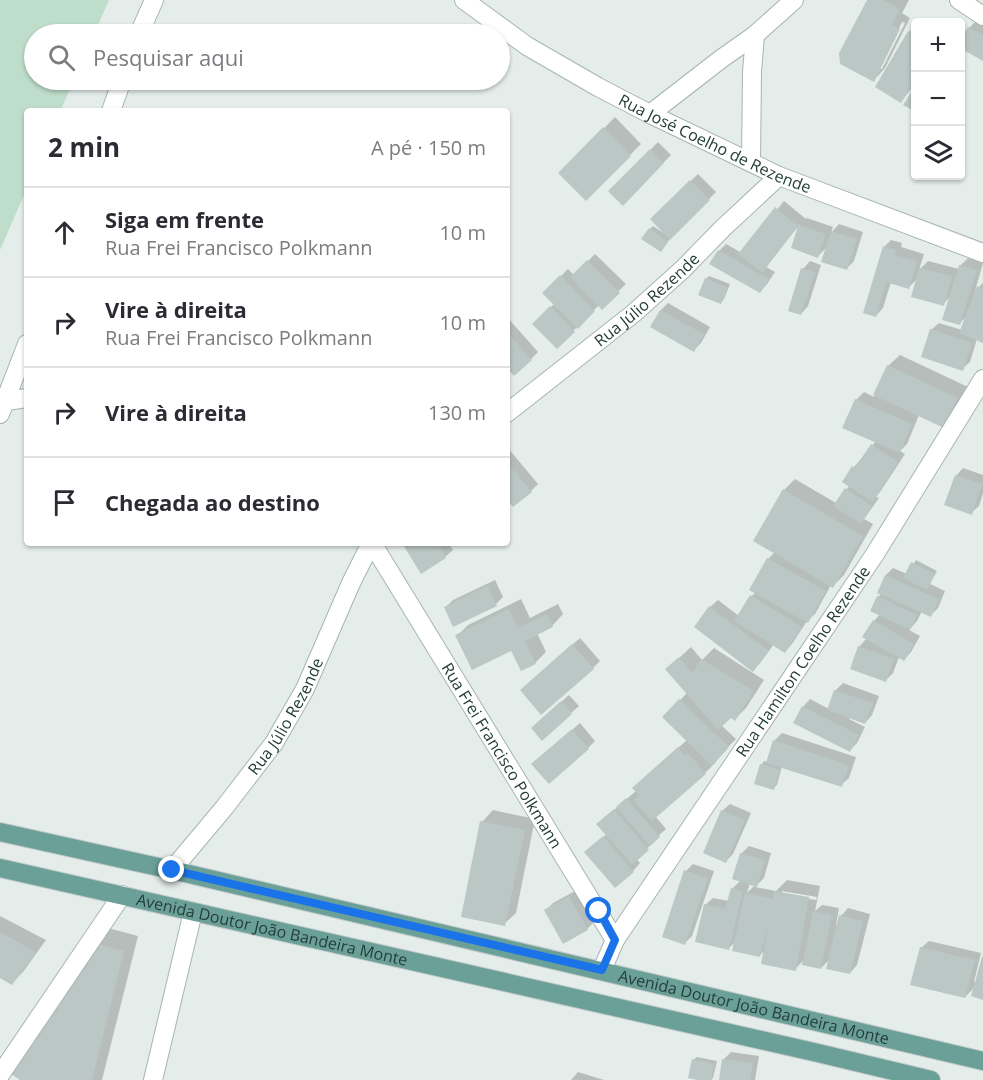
<!DOCTYPE html>
<html lang="pt">
<meta charset="utf-8">
<style>
body{margin:0;font-family:"Open Sans",sans-serif;background:#f2f2f3;color:#2b2b33}
.controls{position:absolute;right:18px;top:18px;display:grid;overflow:hidden;border-radius:6px;box-shadow:0 2px 4px #0004}
.controls button{width:54px;height:54px;display:grid;place-items:center;padding:0;border:0;border-bottom:2px solid #e1e1e2;background:#fff;color:#2b2b33;font:30px sans-serif}
.stop{position:absolute;width:18px;height:18px;margin:-14px;border:4px solid #1a73e8;border-radius:50%;background:#fff}
.stop.end{background:#1a73e8;border-color:#fff;box-shadow:0 2px 6px #0008}
.list{margin:0;padding:0;list-style:none}
h2{display:flex;justify-content:space-between;align-items:center;height:78px;margin:0;padding:0 24px;font-size:26px}
h2 small{font-size:20px;font-weight:400;color:#7c7c81}
.list li{display:grid;grid-template-columns:39px 1fr auto;gap:18px;align-items:center;box-sizing:border-box;height:90px;padding:0 24px;border-top:2px solid #e1e1e2}
.list b{display:block;font-size:22px;white-space:nowrap}
.list p{margin:0;font-size:20px;white-space:nowrap;color:#7c7c81}
.list em{font-size:20px;font-style:normal;color:#7c7c81}
.icon{flex:none;width:33px;height:33px;fill:none;stroke:currentColor;stroke-width:2;stroke-linecap:round;stroke-linejoin:round}
.map{position:relative;flex:none;width:983px;height:1080px;overflow:hidden}
.search{position:absolute;background:#fff;box-shadow:0 2px 4px #0004;left:24px;top:24px;width:486px;height:66px;display:flex;align-items:center;gap:15px;box-sizing:border-box;padding:0 21px;border-radius:33px;color:#7c7c81;font-size:22px}
.panel{position:absolute;background:#fff;box-shadow:0 2px 4px #0004;left:24px;top:108px;width:486px;height:438px;border-radius:6px}
.map>svg:first-child{display:block}
.green{fill:#bfddcb}
.shadow{fill:#0003;fill-rule:evenodd}
.building{fill:#bac7c4}
.lines{fill:none;stroke-linecap:round;stroke-linejoin:round}
.street-casing{stroke:#a7b5b2;stroke-width:20}
.primary-casing{stroke:#c2c9c8;stroke-width:20}
.street{stroke:#fff;stroke-width:18}
.primary{stroke:#6ba099;stroke-width:18}
.route{stroke:#1a73e8;stroke-width:8}
.labels{text-anchor:middle;dominant-baseline:central;stroke-width:4.5;stroke-linejoin:round;paint-order:stroke}
.street-label{font-size:16px;fill:#243e3a;stroke:#f5f9f8}
</style>
<div class="map">
<svg width="983" height="1080" viewBox="0 0 983 1080">
<rect width="100%" height="100%" fill="#e4edea"/>
<path class="green" d="M0 0H109L94 34H34V80H74L60 111H27V188L0 250Z"/>
<path class="shadow" d="M868 0H909L902 13 910 18 885 68 874 80ZM902 22 905 23 882 69H879Z
M977 20 983 24V59L960 43 969 28Z
M916 26V82L908 93 901 101 909 32Z
M615 117 641 144 586 199 560 173Z
M658 142 671 155 623 203 610 191Z
M698 174 716 192 671 237 664 247 650 229 653 226 665 234 652 219Z
M784 201 806 219 807 218 833 227 831 233 839 224 863 232 854 261 847 268 827 247 818 256 793 248 800 224 766 267 775 272 767 284 760 292 719 251 726 244 742 253Z
M891 240 902 243 901 247 924 254 919 270 928 261 959 269 960 266 968 258 983 263 975 291 983 283V341L977 339 970 362 962 369 931 330 939 323 962 330 967 316 959 324 950 297 943 304 918 278 909 287 891 282 883 308 876 316 884 247Z
M595 254 626 284 602 307 599 305 557 347 534 324 555 303 544 293 568 269 574 275Z
M810 261 821 265 808 306 801 314 803 269Z
M709 276 730 284 724 299 721 302 706 279Z
M668 303 710 327 701 343 694 350 652 326 661 310Z
M507 317 538 352 531 359 507 366Z
M900 355 968 387 944 426 919 415 907 444 900 451 905 454 880 492 876 497 879 498 864 519 873 524 844 575 833 586 831 585 815 614 807 621 792 644 785 651 774 644 760 663 753 670 710 607 718 600 739 616 752 596 756 592 768 559 775 552 784 490 795 479 836 503 850 485 854 467 876 441 844 427 856 400 864 392 874 397 888 366Z
M507 447 538 484 531 491 507 498Z
M963 468 983 475V493L979 506 971 513 956 476Z
M404 543H448L453 550 445 557Z
M916 560 937 571 930 584 945 591 938 608 931 615 922 611 917 621 909 630 920 636 911 652 904 660 899 657 893 673 886 680 859 647 867 638 874 621 880 614 878 597 881 594 879 593 886 575 893 568 907 574Z
M495 580 503 597 496 604 445 608 453 600Z
M521 599 530 618 558 604 563 614 552 626 537 633 546 652 535 663 512 649 457 636 468 625Z
M580 638 600 661 593 668 529 683Z
M691 647 702 660 714 648 764 680 746 708 735 719 731 716 721 725 736 739 715 760 716 762 705 773 655 816 666 829 654 840 655 841 636 859 640 863 633 871 594 845 607 834 606 817 637 790 645 777 687 740 664 717 687 693 679 658Z
M843 683 879 696 872 715 865 723 850 717 849 719 865 727 857 743 850 750 803 707 810 699 829 709 836 690Z
M569 695 579 706 571 713 540 721Z
M580 723 595 741 588 748 541 757Z
M782 733 856 757 849 778 841 785 782 766 777 785 773 788 761 765 764 761 768 762 774 741Z
M730 804 751 813 733 854 726 861 722 811Z
M493 810 535 819 516 913 504 924 482 822Z
M749 846 771 853 764 878 755 887 776 891 787 880 820 886 815 911 822 905 839 908 836 925H838L841 916 848 908 870 914 857 965 850 973 830 959 821 968 804 960 795 969 765 950 760 955 735 942 729 948 705 905 713 898 729 901 732 889 741 880V854ZM750 883 756 884 747 893ZM782 891 817 897 816 900 782 894Z
M693 864 714 871 692 936 685 943 686 871Z
M577 890 594 922 587 929 546 910 553 903Z
M0 916 46 940 23 972 12 983 0 976Z
M108 928 138 936 102 1080H23Z
M929 941 981 953 974 982H977L983 960V998L976 986 965 997 921 948Z
M731 1052 759 1056 755 1080H720L724 1059Z
M697 1057 717 1061 713 1078 711 1080H705L693 1060Z
M578 1072 604 1080H571Z"/>
<path class="building" d="M867 0H883L900 9 892 25 900 29 874 82 840 64 839 53Z
M968 27 983 35V61L960 48V40Z
M908 31 916 36V79L901 103 875 87Z
M916 85V112L903 105Z
M603 127 631 156 586 201 558 173Z
M650 149 664 163 623 206 608 191Z
M690 180 710 200 670 240 650 219Z
M775 207 798 226 799 225 826 234 818 258 791 248 798 226 762 273 738 254Z
M649 228 668 242 661 252 641 239Z
M831 231 857 239 847 270 821 262Z
M883 246 896 250 895 255 917 261 909 289 886 282 876 317 863 313Z
M718 250 769 279 760 293 709 264Z
M587 260 620 293 602 310 570 277Z
M959 265 977 270 960 325 942 320Z
M801 268 815 272 801 315 788 311Z
M919 268 952 276 944 306 911 297Z
M560 275 595 311 578 329 542 293Z
M705 278 728 288 721 304 698 295Z
M977 286 983 289V343L959 333Z
M550 306 575 332 557 349 532 324Z
M660 310 704 334 694 352 650 327Z
M930 329 972 343 963 371 921 357Z
M507 332 532 360 514 376 507 368Z
M887 365 958 398 944 428 873 395Z
M855 399 912 424 900 453 842 428Z
M871 444 898 462 873 502 842 482 852 466 855 468Z
M507 462 532 492 513 507 507 500Z
M955 475 982 484 972 515 944 505Z
M845 488 872 506 861 524 833 506Z
M783 489 863 536 833 588 753 541Z
M402 543H437L446 558 421 574Z
M767 558 826 591 808 623 749 590Z
M911 562 935 574 927 590 903 578Z
M885 575 939 599 931 617 877 593Z
M487 586 497 606 453 627 444 607Z
M750 595 802 627 785 653 734 621Z
M877 596 917 615 910 630 870 611Z
M709 606 769 651 753 672 694 627Z
M509 609 518 628 547 614 553 627 525 641 536 664 521 671 511 651 472 670 455 635Z
M873 620 914 644 904 661 862 637Z
M572 644 594 669 541 715 520 690Z
M858 646 894 659 886 682 850 669Z
M679 657 692 673 701 659 754 691 735 721 731 718 718 730 665 669Z
M834 690 873 703 865 724 827 710Z
M679 699 729 747 712 766 662 717Z
M561 701 572 714 542 741 531 728Z
M802 706 859 735 850 752 793 723Z
M572 729 589 749 549 784 531 764Z
M773 740 849 765 842 787 766 763Z
M678 747 684 755 688 753 706 774 652 821 633 800 639 795 632 788Z
M760 764 780 770 774 790 754 784Z
M626 798 660 837 650 846 616 807Z
M614 809 649 850 632 865 596 824Z
M721 810 745 820 726 863 703 853Z
M480 821 525 830 505 926 461 917Z
M603 836 634 872 615 888 584 852Z
M740 853 765 860 757 887 732 879Z
M684 870 708 878 685 945 662 937Z
M731 888 743 891 729 950 695 942 704 904 725 909Z
M774 891 809 897 796 971 761 964 769 921 760 957 732 951 745 893 773 899Z
M569 896 588 930 563 944 544 910Z
M813 911 832 915 821 969 802 965Z
M839 915 863 921 850 974 826 969Z
M0 932 36 952 12 985 0 978Z
M92 942 124 951 92 1080H20L11 1074Z
M920 947 975 960 965 998 910 985Z
M982 957H983V1000L971 996Z
M692 1059 714 1064 711 1080H697L688 1078Z
M722 1059 753 1063 750 1080H719Z"/>
<g class="lines">
<g class="street-casing">
<g id="street">
<path id="s1" d="M464 0 527 46 598 87 650 114 779 176 983 253"/>
<path d="M959 0 983 16"/>
<path d="M139 34 154 0"/>
<path d="M111 111 122 80"/>
<path d="M650 114 721 59 755 35 794 0"/>
<path d="M751 162 752 72 755 35"/>
<path d="M6 401 27 398"/>
<path id="s2" d="M507 413 634 313 683 269 723 228 779 176"/>
<path d="M0 414 27 344"/>
<path id="s3" d="M372 543 615 940 602 970"/>
<path id="s4" d="M172 870 224 808 274 743 305 689 351 583 371 543"/>
<path id="s5" d="M615 940 875 554 983 379"/>
<path d="M0 1075 122 895"/>
<path d="M153 1080 193 912"/>
</g>
</g>
<g class="primary-casing">
<g id="primary">
<path id="s6" d="M0 832 172 870 983 1061"/>
<path id="s7" d="M0 868 818 1053 931 1080"/>
</g>
</g>
<use href="#street" class="street"/>
<use href="#primary" class="primary"/>
</g>
<g class="lines">
<path class="route" d="M172 870 602 970 615 940 599 911"/>
</g>
<g class="labels">
<g class="street-label">
<text stroke="none"><textPath href="#s1" startOffset="290">Rua José Coelho de Rezende</textPath></text>
<text stroke="none"><textPath href="#s2" startOffset="180">Rua Júlio Rezende</textPath></text>
<text stroke="none"><textPath href="#s5" startOffset="336">Rua Hamilton Coelho Rezende</textPath></text>
<text stroke="none"><textPath href="#s4" startOffset="192">Rua Júlio Rezende</textPath></text>
<text stroke="none"><textPath href="#s3" startOffset="249">Rua Frei Francisco Polkmann</textPath></text>
<text stroke="none"><textPath href="#s7" startOffset="279">Avenida Doutor João Bandeira Monte</textPath></text>
<text stroke="none"><textPath href="#s6" startOffset="774">Avenida Doutor João Bandeira Monte</textPath></text>
</g>
</g>
</svg>
<div class="controls">
<button>+</button>
<button>−</button>
<button><svg class="icon" aria-label="layers" viewBox="0 0 24 24"><path d="M12 4l9 5-9 5-9-5zM3 14l9 5 9-5"/></svg></button>
</div>
<div class="stop" style="left:599px;top:911px"></div>
<div class="stop end" style="left:172px;top:870px"></div>
<div class="search"><svg class="icon" aria-label="search" viewBox="0 0 24 24"><circle cx="10" cy="10" r="6"/><path d="M15 15l6 6"/></svg>Pesquisar aqui</div>
<section class="panel">
<h2>2 min<small>A pé · 150 m</small></h2>
<ul class="list">
<li><svg class="icon" aria-label="ahead" viewBox="0 0 24 24"><path d="M12 20V5M6 11l6-6 6 6"/></svg><div><b>Siga em frente</b><p>Rua Frei Francisco Polkmann</p></div><em>10 m</em></li>
<li><svg class="icon" aria-label="right" viewBox="0 0 24 24"><path d="M7 20v-9h11M14 6l5 5-5 5"/></svg><div><b>Vire à direita</b><p>Rua Frei Francisco Polkmann</p></div><em>10 m</em></li>
<li><svg class="icon" aria-label="right" viewBox="0 0 24 24"><path d="M7 20v-9h11M14 6l5 5-5 5"/></svg><div><b>Vire à direita</b></div><em>130 m</em></li>
<li><svg class="icon" aria-label="arrive" viewBox="0 0 24 24"><path d="M6 21V4h12l-3 4 3 4H6"/></svg><div><b>Chegada ao destino</b></div></li>
</ul>
</section>
</div>
